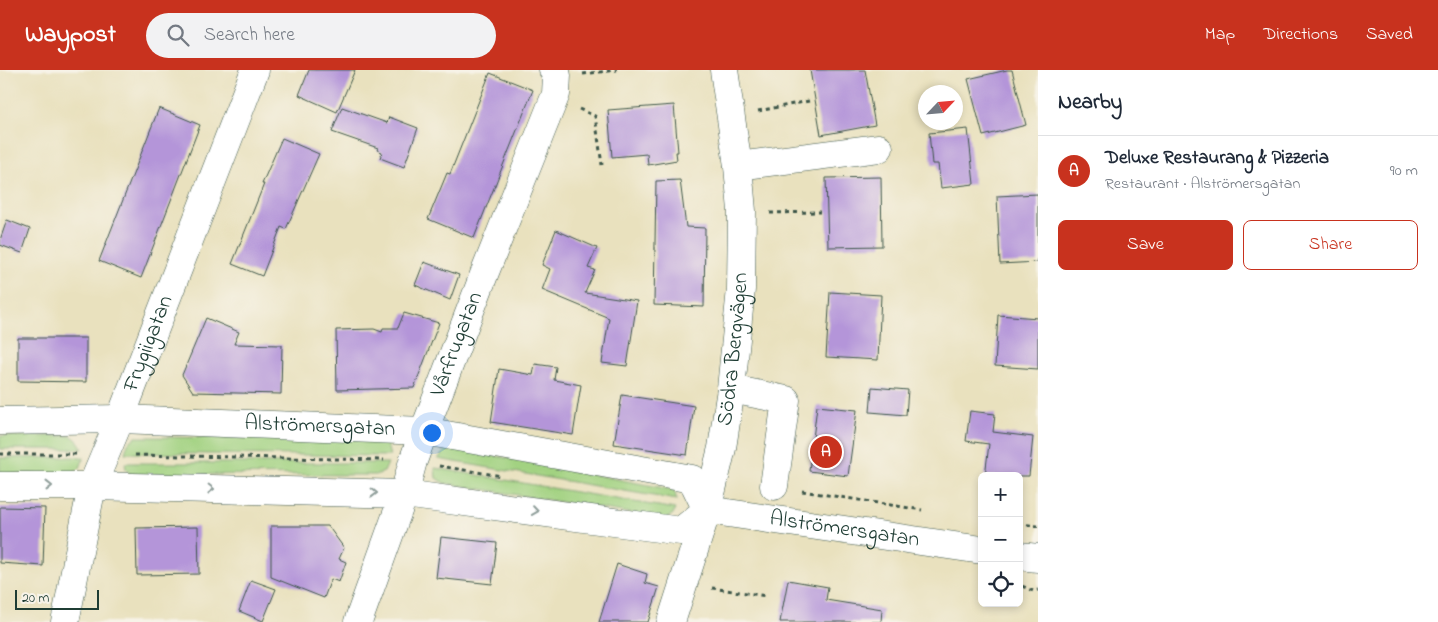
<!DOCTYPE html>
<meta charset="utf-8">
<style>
body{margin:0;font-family:"Indie Flower",sans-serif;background:#f2f2f3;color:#1f2937}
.controls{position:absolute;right:15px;bottom:15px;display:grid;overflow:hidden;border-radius:8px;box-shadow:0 2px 8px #0003}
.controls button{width:45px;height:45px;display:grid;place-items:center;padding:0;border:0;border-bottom:1px solid #e0e1e3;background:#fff;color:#1f2937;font:25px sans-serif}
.compass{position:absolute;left:918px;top:15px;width:45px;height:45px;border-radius:50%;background:#fff;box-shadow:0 2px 8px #0003;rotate:64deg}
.scale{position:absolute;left:15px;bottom:12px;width:84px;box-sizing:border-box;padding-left:5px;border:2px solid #1f3d34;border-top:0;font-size:14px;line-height:18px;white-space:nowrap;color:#1f3d34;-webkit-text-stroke:4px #f7f3e8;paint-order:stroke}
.you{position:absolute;left:431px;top:362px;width:18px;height:18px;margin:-12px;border:4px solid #fff;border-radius:50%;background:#1a73e8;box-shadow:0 0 0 8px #1a73e833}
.badge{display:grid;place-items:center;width:32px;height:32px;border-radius:50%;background:#c8321e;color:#fff;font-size:16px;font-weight:700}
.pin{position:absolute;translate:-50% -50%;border:2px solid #fff;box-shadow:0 1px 5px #0006}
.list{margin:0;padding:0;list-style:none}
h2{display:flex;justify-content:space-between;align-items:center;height:65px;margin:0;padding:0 20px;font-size:21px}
h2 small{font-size:16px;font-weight:400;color:#747a83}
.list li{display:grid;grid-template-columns:32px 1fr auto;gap:15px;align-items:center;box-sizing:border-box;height:70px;padding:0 20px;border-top:1px solid #e0e1e3}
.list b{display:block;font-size:19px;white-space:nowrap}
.list p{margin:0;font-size:16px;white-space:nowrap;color:#747a83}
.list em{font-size:16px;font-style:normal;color:#747a83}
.actions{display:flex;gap:10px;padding:15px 20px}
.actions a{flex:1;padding:11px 0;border:1px solid #c8321e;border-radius:8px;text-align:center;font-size:18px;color:#c8321e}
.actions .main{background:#c8321e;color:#fff}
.icon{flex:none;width:28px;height:28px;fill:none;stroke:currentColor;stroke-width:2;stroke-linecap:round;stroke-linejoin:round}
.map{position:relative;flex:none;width:1038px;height:552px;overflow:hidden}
header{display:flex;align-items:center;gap:30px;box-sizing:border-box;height:70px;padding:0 25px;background:#c8321e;color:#fff}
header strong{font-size:24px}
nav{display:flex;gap:28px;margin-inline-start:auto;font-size:18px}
.search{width:350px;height:45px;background:#f2f2f3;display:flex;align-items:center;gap:12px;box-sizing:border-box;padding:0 18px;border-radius:28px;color:#747a83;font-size:19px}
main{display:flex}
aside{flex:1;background:#fff}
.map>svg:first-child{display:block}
.green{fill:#a2d281;stroke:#60885a}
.building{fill:#b495d9}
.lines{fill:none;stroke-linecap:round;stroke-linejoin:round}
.minor-casing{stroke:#3d5649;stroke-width:29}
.path{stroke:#3d5649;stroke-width:3;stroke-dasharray:4 4;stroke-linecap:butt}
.minor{stroke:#fff;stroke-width:28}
.oneway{stroke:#8f9e9a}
.labels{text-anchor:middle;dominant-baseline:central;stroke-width:4;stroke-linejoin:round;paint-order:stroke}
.street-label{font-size:22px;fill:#1f3d34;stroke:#f7f3e8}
</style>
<header>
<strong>Waypost</strong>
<div class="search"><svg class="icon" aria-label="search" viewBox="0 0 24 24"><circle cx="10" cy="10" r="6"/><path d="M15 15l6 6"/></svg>Search here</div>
<nav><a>Map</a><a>Directions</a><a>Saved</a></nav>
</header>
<main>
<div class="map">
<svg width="1038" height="552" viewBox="0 0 1038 552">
<rect width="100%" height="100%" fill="#f7f3e8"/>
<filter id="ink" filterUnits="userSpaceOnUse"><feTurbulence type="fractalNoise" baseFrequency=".02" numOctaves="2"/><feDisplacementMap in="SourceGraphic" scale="10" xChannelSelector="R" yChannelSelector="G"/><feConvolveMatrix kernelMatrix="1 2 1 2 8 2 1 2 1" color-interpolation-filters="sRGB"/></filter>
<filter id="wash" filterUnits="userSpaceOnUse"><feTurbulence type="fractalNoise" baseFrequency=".0096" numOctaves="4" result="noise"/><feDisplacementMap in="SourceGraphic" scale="20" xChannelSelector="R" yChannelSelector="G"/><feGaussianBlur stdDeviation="1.12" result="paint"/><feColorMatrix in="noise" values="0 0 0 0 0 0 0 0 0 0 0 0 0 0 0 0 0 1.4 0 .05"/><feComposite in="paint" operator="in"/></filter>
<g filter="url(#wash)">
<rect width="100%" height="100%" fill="#e9e1be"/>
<path class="green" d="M0 366H72L78 371 83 379H0Z
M136 367 380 369 387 375 390 386 125 383 128 373Z
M454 378 674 420 677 430 438 389 445 380Z
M84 387 80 398 72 404H0V388Z
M125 393H388L384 402 375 405 130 404 126 399Z
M435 398 675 439 673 444 666 449 444 413 436 408Z"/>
<g id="blocks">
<path class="building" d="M309 0H355L337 42 299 25Z
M810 0H865L875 55 821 65Z
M1007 0H1012L1026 55 983 66 968 9Z
M490 3 533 20 474 168 428 149 447 103 450 104Z
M674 35 678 82H676L677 90 648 95 647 84 612 87 608 40Z
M342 37 387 53 389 47 418 58 404 97 380 88 382 82 377 80 378 78 332 62Z
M159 38 200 55 141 208 99 191Z
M968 59 974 114 941 118 938 94H932L929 63Z
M282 68 319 84 286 159 281 157 262 206 232 194 264 114H262Z
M881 107 882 176 828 177 826 108Z
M680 110 686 157 705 158 704 237 654 235 656 111Z
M1038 124V192L1000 194 997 126Z
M7 150 30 159 22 183 0 175V170Z
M556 160 597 178 588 198 595 200 585 223 637 231 627 296 602 293 609 248 542 220 550 199 542 195Z
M424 192 459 205 450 230 415 215Z
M830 222 881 225 878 290 826 287Z
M404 243 439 253 414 318 337 320 336 260 374 259 382 262 383 258H398Z
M998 245 1038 248V299L995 296Z
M206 248 239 262 234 274 282 275 281 324 193 322 182 305Z
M18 268H86V312L18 311Z
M535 294 556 297 554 310 581 315 573 365 491 352 499 299 533 305Z
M872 317 908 320 906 345 870 342Z
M622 325 694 336 687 385 614 374Z
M817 336 857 340 848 406 809 401Z
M970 341 995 344 993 362 1033 367 1029 406H985L989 374 966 371Z
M0 437 45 438 43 496 0 493Z
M271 456H328L344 478 339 489 346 492 339 512 331 509 324 528 271 507Z
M198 457 199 504 137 505 136 458Z
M441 467 497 473 492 514 436 508Z
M617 494 647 504 645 513 659 517 648 552H599Z
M251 510 276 519 263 551 239 541Z
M788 510 828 517 826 530 882 539 881 552H780Z"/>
</g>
</g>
<g filter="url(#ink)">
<use href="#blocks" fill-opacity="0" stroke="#3d5649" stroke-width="1"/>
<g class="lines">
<g class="minor-casing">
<g id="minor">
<path d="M738 96 879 78"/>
<path d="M731 319 786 330 774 416"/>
<path id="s1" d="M0 351 120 349 424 361 692 409 707 440 681 461 404 424 92 416H0"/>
<path id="s2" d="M707 440 982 480"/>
<path d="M1019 486 1038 488"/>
<path id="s3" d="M65 552 92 416 120 349 255 0"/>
<path id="s4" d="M358 552 404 424 413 391 424 361 485 202 556 24 557 5 553 0"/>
<path id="s5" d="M671 552 707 440 722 378 731 319 741 219 742 141 738 96 724 0"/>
</g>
</g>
<path class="path" d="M583 4 617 0
M579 39 595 46 602 95
M758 41 809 31
M770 143 820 142
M0 384H76
M135 385 384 390
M439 396 502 406
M802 421 922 440
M1019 454 1038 456
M1022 516 1033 521 1038 520
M712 518 767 526"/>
<use href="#minor" class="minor"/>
</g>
<defs><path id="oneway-chevron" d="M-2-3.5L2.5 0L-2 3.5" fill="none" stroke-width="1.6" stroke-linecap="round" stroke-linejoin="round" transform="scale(1.25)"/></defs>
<g class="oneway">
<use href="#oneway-chevron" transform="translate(49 416)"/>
<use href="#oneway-chevron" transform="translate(211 419) rotate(1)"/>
<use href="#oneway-chevron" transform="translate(374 423) rotate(1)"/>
<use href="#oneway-chevron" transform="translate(535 441) rotate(8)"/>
</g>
</g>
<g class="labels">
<g class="street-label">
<text stroke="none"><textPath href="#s3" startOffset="292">Frygiigatan</textPath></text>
<text stroke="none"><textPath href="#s4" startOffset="295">Vårfrugatan</textPath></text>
<text stroke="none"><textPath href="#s5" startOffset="281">Södra Bergvägen</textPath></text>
<text stroke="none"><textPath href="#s1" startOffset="320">Alströmersgatan</textPath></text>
<text stroke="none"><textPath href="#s2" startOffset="139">Alströmersgatan</textPath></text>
</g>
</g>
</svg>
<div class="controls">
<button>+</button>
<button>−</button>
<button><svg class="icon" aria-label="locate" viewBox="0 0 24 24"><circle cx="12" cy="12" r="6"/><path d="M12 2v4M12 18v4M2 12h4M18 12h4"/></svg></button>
</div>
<svg class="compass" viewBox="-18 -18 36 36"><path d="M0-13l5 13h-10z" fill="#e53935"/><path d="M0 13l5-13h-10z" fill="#747a83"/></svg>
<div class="scale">20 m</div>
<div class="you"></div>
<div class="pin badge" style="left:826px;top:382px">A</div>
</div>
<aside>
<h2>Nearby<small></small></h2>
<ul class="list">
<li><span class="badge">A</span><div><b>Deluxe Restaurang &amp; Pizzeria</b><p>Restaurant · Alströmersgatan</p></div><em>90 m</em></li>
</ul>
<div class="actions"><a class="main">Save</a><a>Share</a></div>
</aside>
</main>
